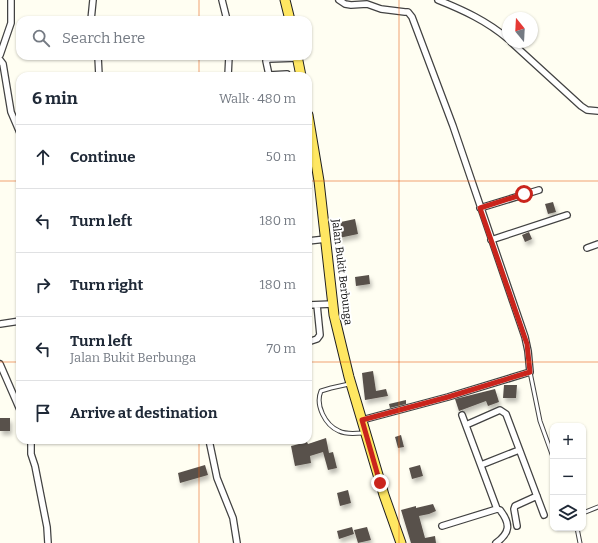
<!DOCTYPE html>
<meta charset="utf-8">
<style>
body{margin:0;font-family:Bitter,serif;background:#f2f2f3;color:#1f2937}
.controls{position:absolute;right:12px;bottom:12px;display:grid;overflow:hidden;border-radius:8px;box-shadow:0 1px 3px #0004}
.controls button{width:36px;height:36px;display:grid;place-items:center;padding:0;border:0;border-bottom:1px solid #e0e1e3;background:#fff;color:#1f2937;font:20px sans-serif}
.compass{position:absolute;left:502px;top:12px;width:36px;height:36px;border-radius:50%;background:#fff;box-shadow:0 1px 3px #0004;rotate:342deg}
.stop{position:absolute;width:12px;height:12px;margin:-9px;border:3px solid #ca241c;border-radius:50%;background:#fff}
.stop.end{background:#ca241c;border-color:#fff;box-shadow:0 1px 4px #0008}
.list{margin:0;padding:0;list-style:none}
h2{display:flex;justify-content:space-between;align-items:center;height:52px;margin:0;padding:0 16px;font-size:17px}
h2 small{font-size:13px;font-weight:400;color:#747a83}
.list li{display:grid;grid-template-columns:26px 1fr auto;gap:12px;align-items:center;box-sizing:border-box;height:64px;padding:0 16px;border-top:1px solid #e0e1e3}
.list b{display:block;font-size:15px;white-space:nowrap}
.list p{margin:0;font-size:13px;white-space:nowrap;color:#747a83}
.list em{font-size:13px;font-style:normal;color:#747a83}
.icon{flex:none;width:22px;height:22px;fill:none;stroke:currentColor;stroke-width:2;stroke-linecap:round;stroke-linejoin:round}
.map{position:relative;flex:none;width:598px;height:543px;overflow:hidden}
.search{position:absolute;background:#fff;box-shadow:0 1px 3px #0004;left:16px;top:16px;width:296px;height:44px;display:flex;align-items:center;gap:10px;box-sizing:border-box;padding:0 14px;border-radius:12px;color:#747a83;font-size:15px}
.panel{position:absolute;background:#fff;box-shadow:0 1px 3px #0004;left:16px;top:72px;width:296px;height:372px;border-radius:12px}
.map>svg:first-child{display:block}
.building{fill:#59514b;filter:url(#shadow)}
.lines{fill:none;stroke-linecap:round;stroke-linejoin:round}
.lane-casing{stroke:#424242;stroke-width:5}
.street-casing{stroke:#424242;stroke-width:8}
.primary-casing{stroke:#202020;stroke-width:11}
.lane{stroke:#fff;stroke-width:3}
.street{stroke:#fff;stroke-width:5.5}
.primary{stroke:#ffe762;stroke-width:9}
.route{stroke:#ca241c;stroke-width:5}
.grid{fill:none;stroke:#e8590c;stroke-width:1;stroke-opacity:0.55}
.labels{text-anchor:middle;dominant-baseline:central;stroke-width:4;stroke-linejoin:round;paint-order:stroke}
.street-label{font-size:11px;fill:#0f0f0f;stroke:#fff}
</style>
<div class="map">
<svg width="598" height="543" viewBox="0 0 598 543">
<defs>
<filter id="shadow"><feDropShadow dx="2" dy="4" stdDeviation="2" flood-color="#0004"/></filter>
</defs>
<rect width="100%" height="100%" fill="#fffef2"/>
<path class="building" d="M553 202 556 212 548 214 545 204Z
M355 219 358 234 339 238 336 223Z
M529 232 532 239 525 242 522 235Z
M369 275 370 284 356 286 355 277Z
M373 371 376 391 386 389 388 396 365 400 362 373Z
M504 385H517L516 398H503Z
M495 389 499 402 488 406 486 401 459 411 455 399Z
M406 400V404L390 408 389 404Z
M0 418H10V431H0Z
M401 435 404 447 398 448 395 437Z
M326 438 329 453 333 452 337 468 328 470 323 452 310 456 311 463 295 466 291 446 307 442 308 444Z
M205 465 208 475 180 483 178 473Z
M420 465 423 476 412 479 409 468Z
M348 490 351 503 340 506 337 493Z
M433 504 436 511 429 514 419 516 425 538 435 536 436 543H411L401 510 416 506V508Z
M352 527 354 534 339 539 337 531Z
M367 527 371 540 358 543 354 530Z"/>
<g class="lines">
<g class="lane-casing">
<path id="lane" d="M530 372 540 421 553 457
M349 384 331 388 321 391C315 405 325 425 339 431 347 435 355 433 364 433
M583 513 598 507
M577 528 580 543"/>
</g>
<g class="street-casing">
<path id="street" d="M222 0 227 20
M339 0 345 4 351 5 367 4 381 9 405 12H408L412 17 453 126 525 337 528 351 530 372 448 397 362 420
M438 0C463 10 487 21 508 39
M91 20 93 0
M511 42 581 106 587 110 598 111
M0 55 11 23V0
M98 56 99 76
M0 60 3 64 11 112 20 133
M287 74 269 75 266 61 269 59 298 58
M228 76 229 56
M480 208 539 190
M491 240 567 215
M308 241 326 239
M587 248 598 244
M308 305 333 304
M0 324 20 321
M308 342 317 339 320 335 317 305
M0 364 20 410
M462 415 497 509
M466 425 500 410 506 414 544 515
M31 440V454L35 466 47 527 48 543
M209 440 217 478 233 518 237 543
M481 465 519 450
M442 526 497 509 500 510C511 524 510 533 496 543
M517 526 514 509 515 506 537 496"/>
</g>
<g class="primary-casing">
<path id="primary" d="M285 0 290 20
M297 56 301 76
M308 115 319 181 334 315 349 377 384 495 401 543"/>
</g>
<use href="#lane" class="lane"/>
<use href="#street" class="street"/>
<use href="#primary" class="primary"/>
</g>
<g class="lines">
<path class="route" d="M380 483 362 420 448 397 530 372 527 344 480 208 524 194"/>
</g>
<path class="grid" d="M199 0V20M399 0V543M199 56V76M0 181H20M308 181H598M0 362H20M308 362H598M199 440V543"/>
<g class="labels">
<g class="street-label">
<text transform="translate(342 272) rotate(83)">Jalan Bukit Berbunga</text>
</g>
</g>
</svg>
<div class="controls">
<button>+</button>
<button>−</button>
<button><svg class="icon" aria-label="layers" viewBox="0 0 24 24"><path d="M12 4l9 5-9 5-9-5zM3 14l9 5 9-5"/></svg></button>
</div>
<svg class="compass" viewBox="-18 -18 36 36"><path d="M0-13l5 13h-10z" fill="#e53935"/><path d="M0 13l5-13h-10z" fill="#747a83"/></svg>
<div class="stop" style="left:524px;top:194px"></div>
<div class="stop end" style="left:380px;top:483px"></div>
<div class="search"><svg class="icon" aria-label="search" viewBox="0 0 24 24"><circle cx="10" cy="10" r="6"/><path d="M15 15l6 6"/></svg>Search here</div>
<section class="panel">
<h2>6 min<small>Walk · 480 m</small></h2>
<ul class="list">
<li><svg class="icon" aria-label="ahead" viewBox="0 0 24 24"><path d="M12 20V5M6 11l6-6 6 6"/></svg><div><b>Continue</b></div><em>50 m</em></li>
<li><svg class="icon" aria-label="left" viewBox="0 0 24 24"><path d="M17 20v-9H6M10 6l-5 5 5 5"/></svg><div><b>Turn left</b></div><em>180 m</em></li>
<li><svg class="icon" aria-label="right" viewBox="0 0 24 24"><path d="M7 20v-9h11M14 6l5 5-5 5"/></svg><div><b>Turn right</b></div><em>180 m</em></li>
<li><svg class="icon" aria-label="left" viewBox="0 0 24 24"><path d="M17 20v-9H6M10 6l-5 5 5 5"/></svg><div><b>Turn left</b><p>Jalan Bukit Berbunga</p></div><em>70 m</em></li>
<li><svg class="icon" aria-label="arrive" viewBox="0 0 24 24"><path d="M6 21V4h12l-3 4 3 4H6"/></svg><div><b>Arrive at destination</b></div></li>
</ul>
</section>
</div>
